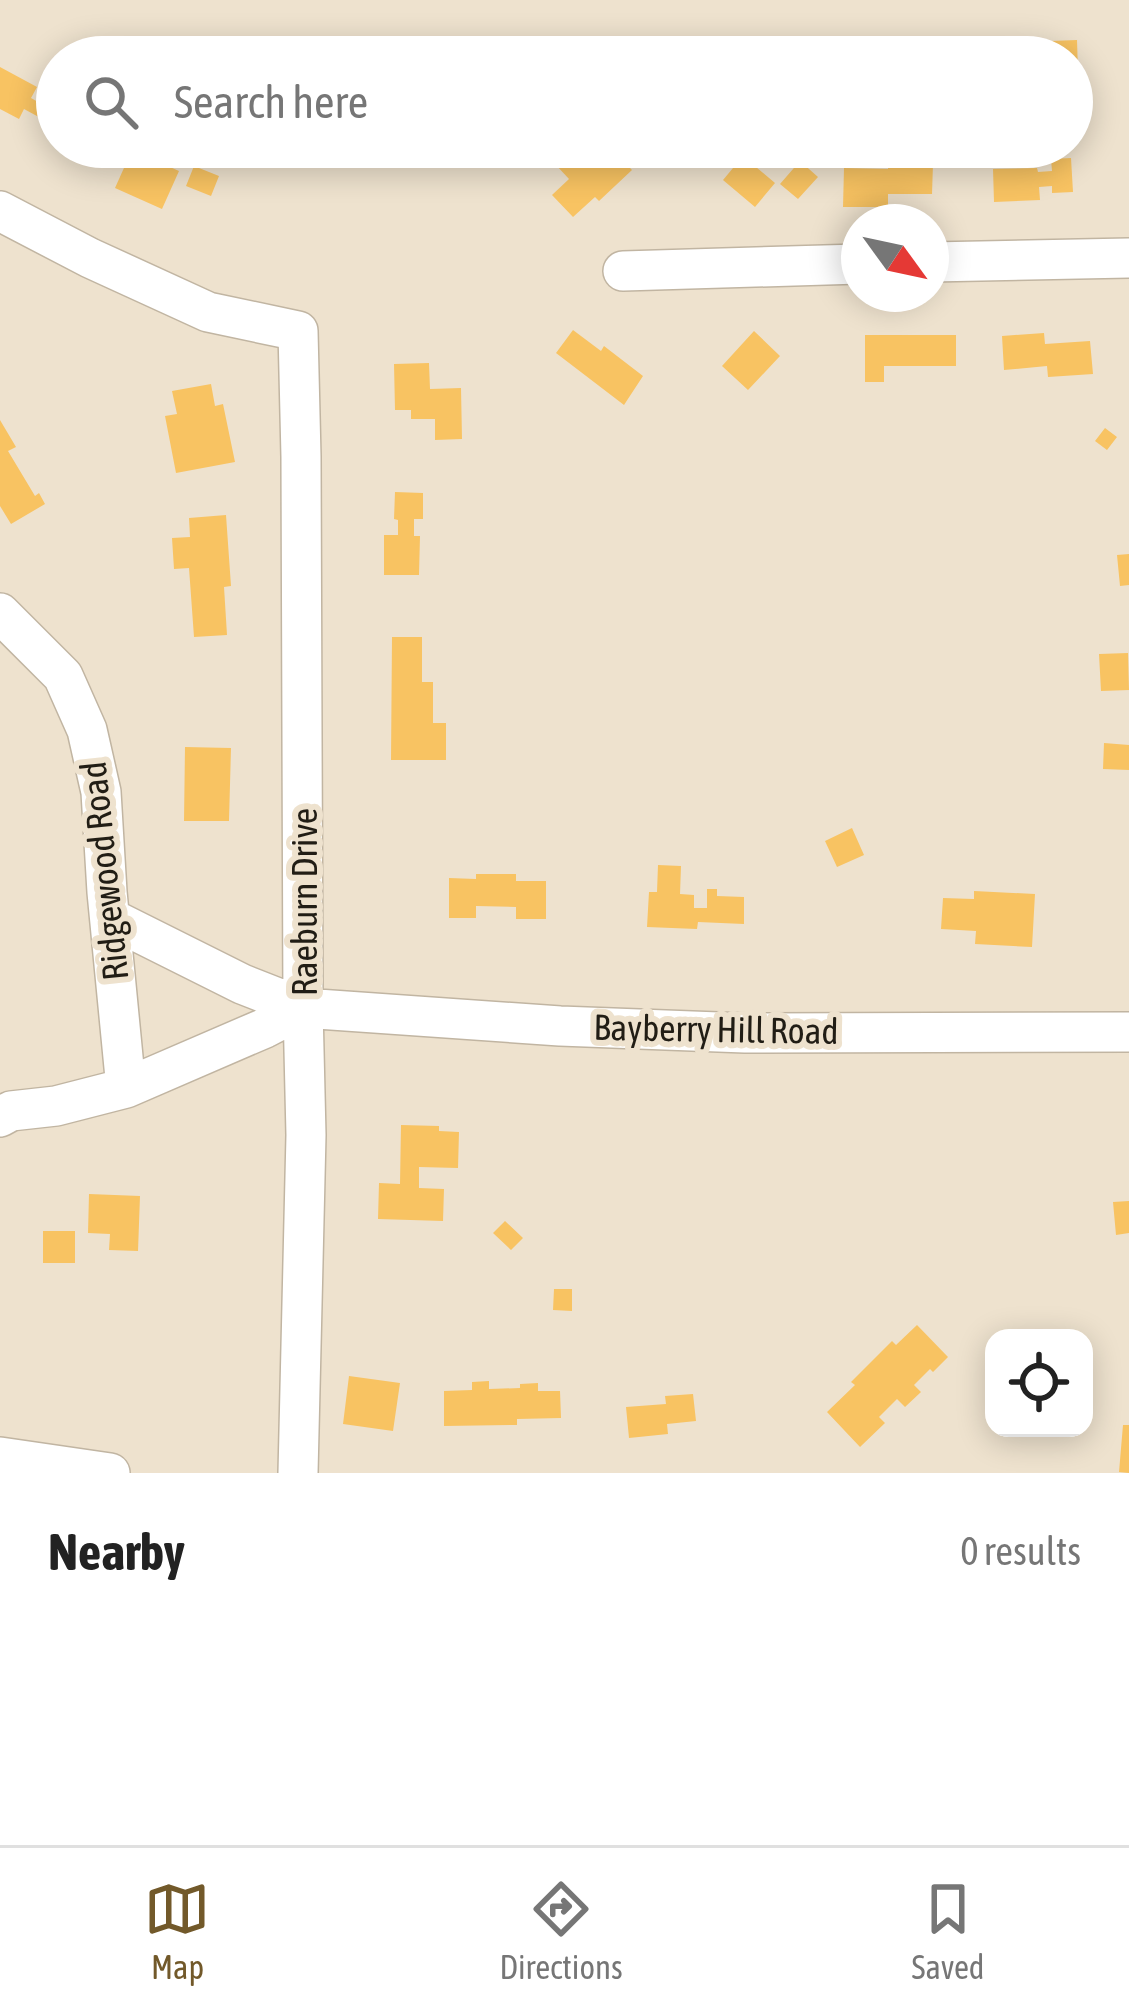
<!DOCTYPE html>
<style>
body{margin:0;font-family:"Asap Condensed",sans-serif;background:#f6f6f6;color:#222}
.controls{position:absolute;right:36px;bottom:36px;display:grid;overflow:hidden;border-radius:24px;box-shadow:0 6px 30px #0003}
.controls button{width:108px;height:108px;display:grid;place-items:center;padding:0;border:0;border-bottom:3px solid #e0e0e0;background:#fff;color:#222;font:60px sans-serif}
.compass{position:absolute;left:841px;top:204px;width:108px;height:108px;border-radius:50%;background:#fff;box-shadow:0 6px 30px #0003;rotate:123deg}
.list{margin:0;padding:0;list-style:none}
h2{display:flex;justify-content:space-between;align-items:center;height:156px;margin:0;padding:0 48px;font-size:51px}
h2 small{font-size:39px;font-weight:400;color:#767676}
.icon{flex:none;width:66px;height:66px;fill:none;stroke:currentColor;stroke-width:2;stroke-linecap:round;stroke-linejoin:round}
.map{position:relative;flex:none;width:1129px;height:1473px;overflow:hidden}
.search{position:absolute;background:#fff;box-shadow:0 6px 30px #0003;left:36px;right:36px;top:36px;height:132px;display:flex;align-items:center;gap:30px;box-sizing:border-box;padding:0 42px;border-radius:66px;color:#767676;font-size:45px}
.sheet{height:372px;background:#fff}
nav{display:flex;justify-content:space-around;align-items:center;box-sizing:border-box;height:168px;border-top:3px solid #e0e0e0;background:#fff;font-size:33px;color:#767676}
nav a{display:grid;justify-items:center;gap:6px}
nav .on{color:#72592a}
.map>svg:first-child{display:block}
.building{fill:#f8c362}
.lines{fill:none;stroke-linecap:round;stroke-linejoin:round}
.minor-casing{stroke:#c1b5a2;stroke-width:42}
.minor{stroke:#fff;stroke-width:39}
.labels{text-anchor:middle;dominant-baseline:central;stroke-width:12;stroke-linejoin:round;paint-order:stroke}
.street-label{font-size:36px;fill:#211d15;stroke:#eee2ce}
</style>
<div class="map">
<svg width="1129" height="1473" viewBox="0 0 1129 1473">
<rect width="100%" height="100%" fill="#eee2ce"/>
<path class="building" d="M1077 40 1078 72H1072V57H1052L1051 41Z
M0 67 37 87 31 98 54 111 48 122 24 109 19 119 0 109Z
M575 147 588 160 602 147H610L632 170 599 201 595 197 573 217 552 195 569 179 556 165Z
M132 150 179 171 162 209 115 188Z
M743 156 775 183 755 207 723 180Z
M1071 158 1073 192 1052 193V186L1039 187 1040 200 994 202 993 169 1037 168 1038 172 1052 171 1051 159Z
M800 161 818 177 798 199 780 184Z
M888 163 933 164 932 194H888V207H843L844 168 888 169Z
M194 166 219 176 211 196 186 186Z
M573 330 601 351 604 346 643 376 624 405 556 353Z
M754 331 780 356 748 390 722 366Z
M1044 333 1045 344 1090 341 1093 374 1048 377 1047 366 1004 370 1002 336Z
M865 335H956V366H884V382H865Z
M429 363 430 389 461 388 462 439 435 440V419H411V410H395L394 364Z
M211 384 215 406 223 404 235 462 176 473 165 416 177 414 172 391Z
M0 420 16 447 8 451 35 496 39 493 45 504 11 524 0 506Z
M1105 428 1117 437 1107 450 1095 441Z
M395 492 423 493V519H414V536H420L419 575H384V535H398V520L394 519Z
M226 515 231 586 224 587 227 635 194 637 189 568 174 569 172 538 190 537 189 518Z
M1129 554V585L1120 586 1117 555Z
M392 637H422V682H433V723H446V760H391Z
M1128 653 1129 690 1101 691 1099 654Z
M1104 743 1129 745V770L1103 769Z
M185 747 231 748 229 821H184Z
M852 828 864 855 837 867 825 841Z
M658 865 681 866 680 894 694 895V908H707V889H717V896L744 897V924L698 922 697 929 647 927 649 892H657Z
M476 874H516V881H546V919H516V907L476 906V918H449V878L476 879Z
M974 891 1035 894 1032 947 975 944 976 931 941 929 943 898 974 899Z
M401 1125 439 1126V1131L459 1132 458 1168 419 1167V1188L444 1189 443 1221 378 1219 379 1183 400 1184Z
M89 1194 140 1196 138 1251 109 1250 110 1234 88 1233Z
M1129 1201V1233L1116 1235 1113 1202Z
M505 1221 523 1238 511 1250 493 1233Z
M43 1231H75V1263H43Z
M554 1289H572V1311L553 1310Z
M917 1325 948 1357 933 1372 930 1369 914 1385 921 1392 905 1407 897 1399 879 1417 885 1423 860 1447 827 1412 855 1385 851 1382 892 1341 896 1345Z
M349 1376 400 1383 393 1431 343 1424Z
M489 1381V1389L520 1388V1384L538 1383V1391H560L561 1418 517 1419V1425L444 1426V1391L472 1390V1382Z
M693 1394 696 1421 667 1424 668 1434 629 1438 626 1407 666 1404 665 1396Z
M1123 1425H1129V1473L1119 1472Z"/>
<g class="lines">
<g class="minor-casing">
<path id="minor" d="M0 211 90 258 208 312 298 331 301 457 303 1008 306 1135 298 1473
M931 262 1129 258
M623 271 859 264
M0 613 63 676 87 730 101 792 107 892 126 1088
M110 918 242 984 303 1008
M0 1117 11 1111 56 1106 126 1088 265 1028 303 1008 560 1026 745 1033 1129 1032
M0 1457 110 1473"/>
</g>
<use href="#minor" class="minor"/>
</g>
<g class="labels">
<g class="street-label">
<text transform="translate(104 871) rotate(-96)">Ridgewood Road</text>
<text transform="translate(304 902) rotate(-90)">Raeburn Drive</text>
<text transform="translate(716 1029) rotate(1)">Bayberry Hill Road</text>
</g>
</g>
</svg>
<div class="controls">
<button><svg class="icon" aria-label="locate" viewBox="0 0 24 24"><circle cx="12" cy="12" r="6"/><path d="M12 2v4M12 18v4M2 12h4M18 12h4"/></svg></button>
</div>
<svg class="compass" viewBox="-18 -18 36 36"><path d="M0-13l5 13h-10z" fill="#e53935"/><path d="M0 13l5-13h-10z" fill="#767676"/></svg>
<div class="search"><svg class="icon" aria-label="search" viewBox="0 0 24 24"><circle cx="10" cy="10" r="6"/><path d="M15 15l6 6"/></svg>Search here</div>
</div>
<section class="sheet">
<h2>Nearby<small>0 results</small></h2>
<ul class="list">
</ul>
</section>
<nav>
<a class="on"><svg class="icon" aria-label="map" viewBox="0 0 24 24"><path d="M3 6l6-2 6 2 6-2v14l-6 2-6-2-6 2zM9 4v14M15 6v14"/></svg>Map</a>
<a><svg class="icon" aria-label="directions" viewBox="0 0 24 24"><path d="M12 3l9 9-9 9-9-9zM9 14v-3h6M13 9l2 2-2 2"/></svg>Directions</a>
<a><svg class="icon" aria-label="saved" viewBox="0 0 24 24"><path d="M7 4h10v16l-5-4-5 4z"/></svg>Saved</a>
</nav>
